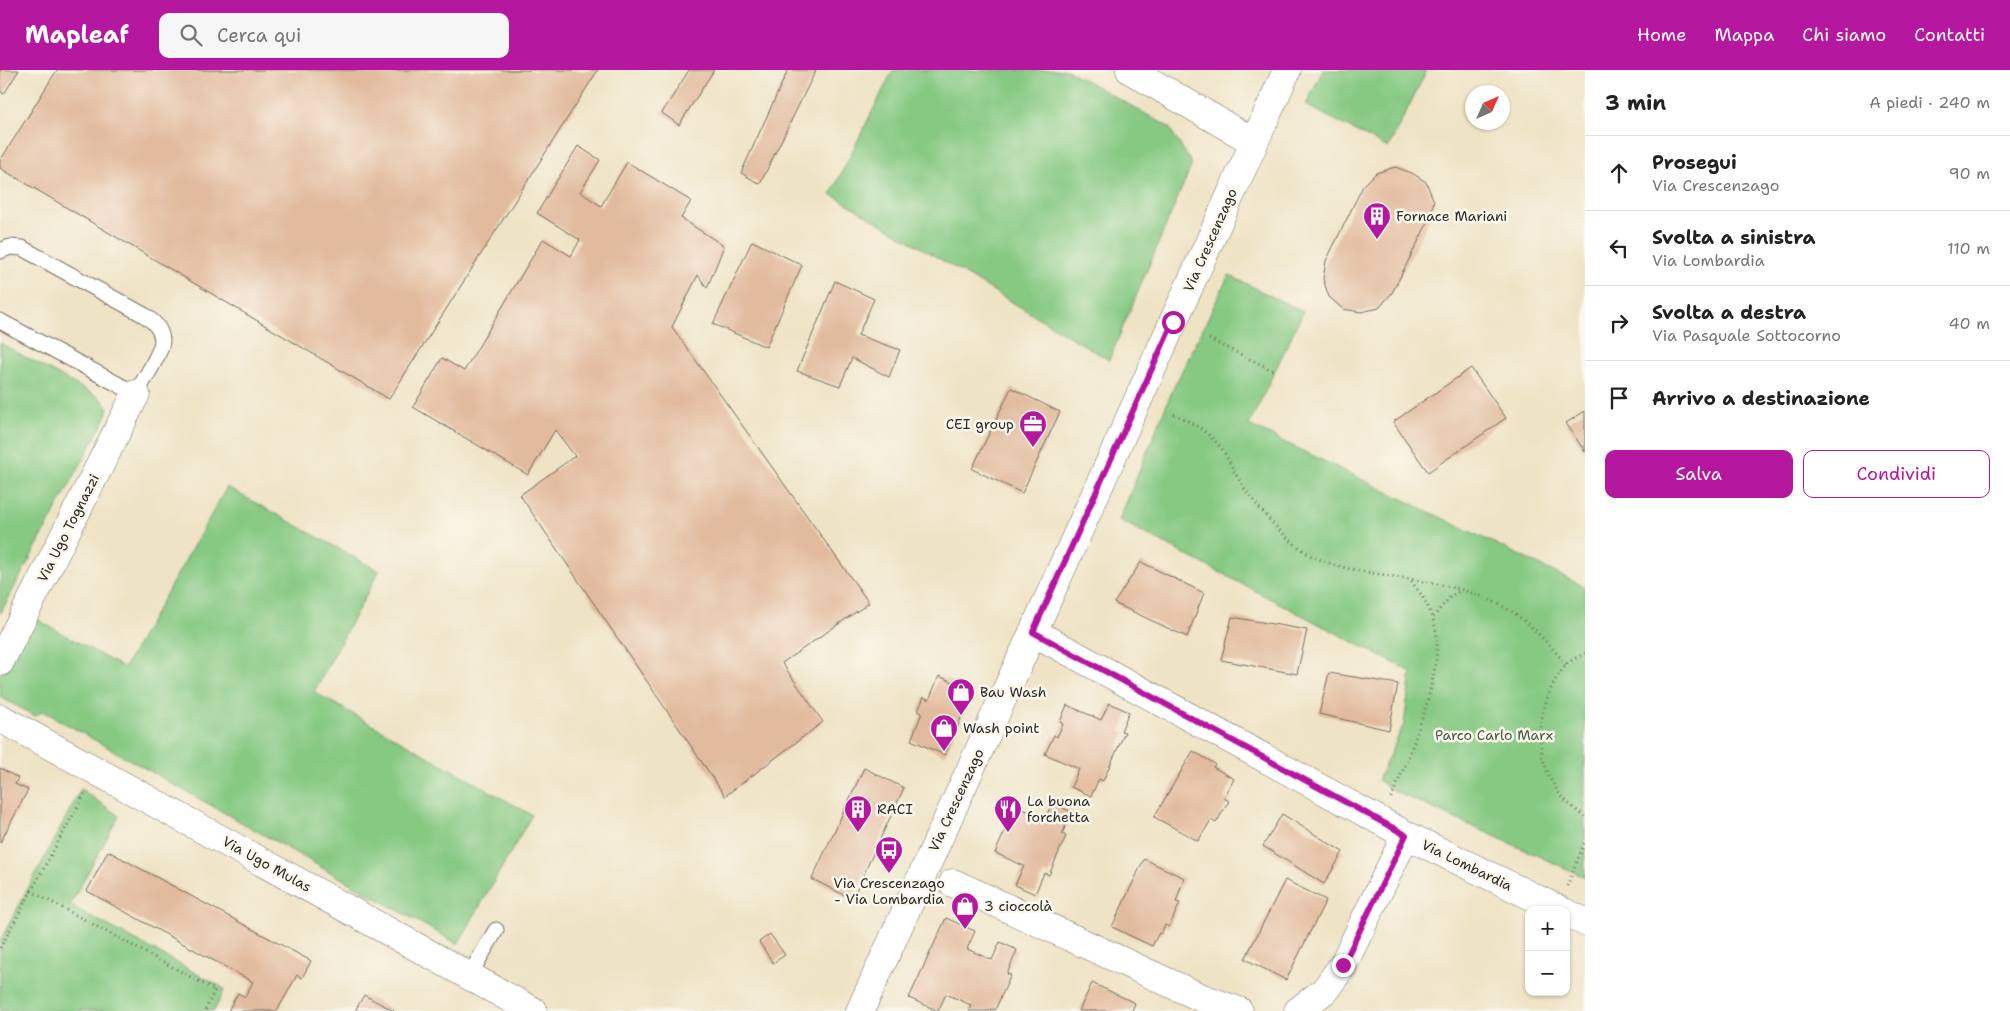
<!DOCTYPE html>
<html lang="it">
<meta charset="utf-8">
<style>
body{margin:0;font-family:"Shantell Sans",sans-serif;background:#f6f6f6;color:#222}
.controls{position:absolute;right:15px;bottom:15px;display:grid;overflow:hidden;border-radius:10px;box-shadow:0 1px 4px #0004}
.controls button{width:45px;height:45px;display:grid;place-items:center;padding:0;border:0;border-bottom:1px solid #e0e0e0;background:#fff;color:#222;font:25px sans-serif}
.compass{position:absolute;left:1465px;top:15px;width:45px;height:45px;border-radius:50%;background:#fff;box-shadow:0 1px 4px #0004;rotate:45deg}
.stop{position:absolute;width:15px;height:15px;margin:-11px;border:4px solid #b5179e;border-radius:50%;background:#fff}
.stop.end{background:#b5179e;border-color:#fff;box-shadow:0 1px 5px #0008}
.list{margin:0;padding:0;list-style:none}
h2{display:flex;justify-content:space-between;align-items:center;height:65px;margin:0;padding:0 20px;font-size:21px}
h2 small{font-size:16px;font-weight:400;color:#767676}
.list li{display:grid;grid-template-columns:32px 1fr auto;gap:15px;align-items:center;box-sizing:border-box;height:75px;padding:0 20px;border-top:1px solid #e0e0e0}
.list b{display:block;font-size:19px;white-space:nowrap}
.list p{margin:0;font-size:16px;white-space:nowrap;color:#767676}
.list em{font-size:16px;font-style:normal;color:#767676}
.actions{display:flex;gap:10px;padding:15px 20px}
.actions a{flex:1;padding:11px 0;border:1px solid #b5179e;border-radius:10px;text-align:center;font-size:18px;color:#b5179e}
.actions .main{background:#b5179e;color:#fff}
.icon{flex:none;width:28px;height:28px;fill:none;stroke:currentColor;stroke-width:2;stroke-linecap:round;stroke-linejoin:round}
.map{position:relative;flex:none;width:1585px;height:941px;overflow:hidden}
header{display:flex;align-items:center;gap:30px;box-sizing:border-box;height:70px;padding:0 25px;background:#b5179e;color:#fff}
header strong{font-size:24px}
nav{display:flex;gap:28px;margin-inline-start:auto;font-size:18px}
.search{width:350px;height:45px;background:#f6f6f6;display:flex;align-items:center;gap:12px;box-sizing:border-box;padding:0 18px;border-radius:10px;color:#767676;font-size:19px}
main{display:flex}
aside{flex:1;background:#fff}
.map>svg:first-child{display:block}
.green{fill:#85c982;stroke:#587a56}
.building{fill:#e2bb9e}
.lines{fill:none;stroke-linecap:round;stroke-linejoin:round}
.lane-casing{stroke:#706b61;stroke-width:17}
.street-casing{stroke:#706b61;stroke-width:29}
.secondary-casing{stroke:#706b61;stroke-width:29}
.path{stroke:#706b61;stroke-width:3;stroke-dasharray:1 4;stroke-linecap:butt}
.lane{stroke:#fff;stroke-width:15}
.street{stroke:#fff;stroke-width:28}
.secondary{stroke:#fff;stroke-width:28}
.route{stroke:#b5179e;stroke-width:6}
.labels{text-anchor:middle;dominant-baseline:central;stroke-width:5;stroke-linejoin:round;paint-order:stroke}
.poi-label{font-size:14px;fill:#2b2b2b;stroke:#fbf7ec;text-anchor:start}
.street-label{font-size:14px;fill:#2b2b2b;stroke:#fbf7ec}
.park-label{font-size:14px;fill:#465a45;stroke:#fbf7ec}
</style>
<header>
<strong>Mapleaf</strong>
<div class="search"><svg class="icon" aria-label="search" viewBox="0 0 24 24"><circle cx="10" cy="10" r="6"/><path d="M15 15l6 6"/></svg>Cerca qui</div>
<nav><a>Home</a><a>Mappa</a><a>Chi siamo</a><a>Contatti</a></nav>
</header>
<main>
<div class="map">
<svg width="1585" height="941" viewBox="0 0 1585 941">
<rect width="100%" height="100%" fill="#fbf7ec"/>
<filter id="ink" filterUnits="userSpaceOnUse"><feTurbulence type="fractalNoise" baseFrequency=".02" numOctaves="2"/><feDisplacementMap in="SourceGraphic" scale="10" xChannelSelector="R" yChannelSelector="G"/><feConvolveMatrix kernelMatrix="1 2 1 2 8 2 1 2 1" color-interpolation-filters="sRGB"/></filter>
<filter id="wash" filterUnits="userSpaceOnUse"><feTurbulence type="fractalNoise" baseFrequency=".0096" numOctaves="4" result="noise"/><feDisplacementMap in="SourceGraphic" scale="20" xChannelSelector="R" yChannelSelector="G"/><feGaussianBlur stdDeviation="1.12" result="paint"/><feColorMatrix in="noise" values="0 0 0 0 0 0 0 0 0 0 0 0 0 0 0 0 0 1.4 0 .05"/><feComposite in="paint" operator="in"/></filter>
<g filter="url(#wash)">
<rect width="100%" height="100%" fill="#efe3c5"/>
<path class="green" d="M893 0H1067L1169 57 1192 94 1109 290 831 124Z
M1323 0H1427L1388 78 1306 35Z
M1229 205 1303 242 1249 355 1585 517V807L1394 721 1378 710 1404 654 1411 602 1119 450 1173 319Z
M0 273 100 328 108 337 106 347 0 544Z
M227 417 379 501 314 622 532 745 458 874 43 641 35 646 0 627V585L24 542 124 598Z
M81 719 119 746 70 835 225 919 214 941H0V871Z"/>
<g id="blocks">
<path class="building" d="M0 0H19L4 24 0 21Z
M57 0H598L389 329 0 98V91Z
M689 0H714L679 55 662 43Z
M788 0H816L760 114 741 103Z
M578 76 600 90 580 122 601 136 627 92 691 131 681 148 724 176 707 218 698 205 672 257 869 533 782 593 823 652 725 726 520 425 575 386 555 360 528 405 413 337 442 288 464 301 543 169 571 186 580 170 537 143Z
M1395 97 1412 103 1426 112 1434 131 1429 150 1392 223 1379 238 1361 242 1343 239 1329 227 1323 209 1326 191 1363 116 1376 103Z
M752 171 802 195 766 277 713 254Z
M835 211 874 229 858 265 900 280 889 307 852 288 840 316 797 301Z
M1471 298 1506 348 1428 402 1393 352Z
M1011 318 1060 342 1022 423 972 399Z
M1585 341V382L1566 353Z
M1141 492 1204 523 1187 567 1114 533Z
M1232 547 1307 560 1297 604 1221 590Z
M1329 603 1398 614 1389 660 1319 644Z
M939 606 973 621 945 685 911 670 922 643 918 641 924 627 929 630Z
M1109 633 1129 642 1121 661 1125 662 1103 711 1099 709 1091 726 1071 717 1079 699 1045 684 1054 665 1057 667 1063 654 1060 652 1067 635 1101 650Z
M1193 681 1215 694 1213 697 1234 709 1224 728 1229 731 1216 753 1211 750 1198 771 1154 747Z
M0 698 18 708 15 714 28 720 0 773Z
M864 698 904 718 852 829 812 809Z
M1052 733 1072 742 1062 764 1066 766 1049 805 1044 803 1035 824 1015 815 1024 796 995 783 1016 736 1045 749Z
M1282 744 1343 782 1324 814 1263 776Z
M108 781 311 891 302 908 297 905 277 941H228L238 923 245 927 253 912 87 821Z
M1144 789 1184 808 1176 832 1180 833 1169 857 1165 855 1161 864 1159 863 1152 876 1112 857Z
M1285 810 1326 830 1286 910 1245 889Z
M946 848 975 861 967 879 992 890 1000 872 1017 880 1007 904 1011 905 995 940 991 939 990 941H969L971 935 946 924 938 941 909 928Z
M770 864 785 885 773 893 759 872Z
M1092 913 1135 933 1132 941H1079Z
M364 925 394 941H355Z"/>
</g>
</g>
<g filter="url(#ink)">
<use href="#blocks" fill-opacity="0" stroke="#706b61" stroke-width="1"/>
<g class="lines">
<g class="lane-casing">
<path id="lane" d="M0 181 10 177 22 178 144 245C153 251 161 258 162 270 162 283 142 312 136 324L0 251
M469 906 496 860"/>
</g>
<g class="street-casing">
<path id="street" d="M1130 0 1254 72
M1033 562 1406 765 1560 840
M0 592 136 324
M0 648 533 941
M953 813 1202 928 1239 941
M1566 843 1585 852
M1298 941 1325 920 1343 895 1406 765"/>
</g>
<g class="secondary-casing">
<path id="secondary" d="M860 941 1033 562 1287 0"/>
</g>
<path class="path" d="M1209 269 1274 301
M1174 344C1189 351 1204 359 1215 371 1227 383 1232 399 1241 413 1257 438 1286 471 1312 486 1338 499 1368 502 1396 507 1435 513 1475 519 1509 540 1531 553 1549 575 1566 594
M1433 547 1451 526 1461 520
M1585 583C1579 587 1570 590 1566 595 1527 641 1532 715 1585 746
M1391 728C1409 688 1437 618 1437 574 1437 549 1425 527 1409 509
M1567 816 1585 772
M31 821 215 920 205 941
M0 878 85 723"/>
<use href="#lane" class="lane"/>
<use href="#street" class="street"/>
<use href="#secondary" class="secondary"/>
</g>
</g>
<g class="lines" filter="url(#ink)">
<path class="route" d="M1173 252 1033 562 1406 765 1343 895"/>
</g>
<defs>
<g id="building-pin" transform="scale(1.4375)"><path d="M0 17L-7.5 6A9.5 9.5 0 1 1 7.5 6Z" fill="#b5179e" stroke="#fbf7ec"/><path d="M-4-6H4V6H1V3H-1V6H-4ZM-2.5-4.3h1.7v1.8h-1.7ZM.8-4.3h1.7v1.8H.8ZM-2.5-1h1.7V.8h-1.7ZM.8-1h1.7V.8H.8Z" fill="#fff"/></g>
<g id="office-pin" transform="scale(1.4375)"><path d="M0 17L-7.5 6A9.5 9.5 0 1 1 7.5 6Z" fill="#b5179e" stroke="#fbf7ec"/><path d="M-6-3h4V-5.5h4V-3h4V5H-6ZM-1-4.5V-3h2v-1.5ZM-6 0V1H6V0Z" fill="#fff"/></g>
<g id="shop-pin" transform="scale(1.4375)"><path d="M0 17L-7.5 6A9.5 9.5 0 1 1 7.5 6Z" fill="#b5179e" stroke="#fbf7ec"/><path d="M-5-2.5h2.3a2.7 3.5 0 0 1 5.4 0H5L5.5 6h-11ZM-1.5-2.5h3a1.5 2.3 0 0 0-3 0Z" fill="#fff"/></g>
<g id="restaurant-pin" transform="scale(1.4375)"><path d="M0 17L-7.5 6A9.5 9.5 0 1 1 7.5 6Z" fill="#b5179e" stroke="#fbf7ec"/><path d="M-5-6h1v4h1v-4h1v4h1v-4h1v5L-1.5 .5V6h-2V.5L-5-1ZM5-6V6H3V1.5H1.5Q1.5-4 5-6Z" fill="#fff"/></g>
<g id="bus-pin" transform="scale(1.4375)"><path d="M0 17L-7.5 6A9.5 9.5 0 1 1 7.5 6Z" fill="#b5179e" stroke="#fbf7ec"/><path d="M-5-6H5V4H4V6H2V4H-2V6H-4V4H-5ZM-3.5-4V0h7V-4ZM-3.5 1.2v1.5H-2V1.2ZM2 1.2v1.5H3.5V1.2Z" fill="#fff"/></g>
</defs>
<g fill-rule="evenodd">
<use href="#building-pin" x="1377" y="146"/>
<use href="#office-pin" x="1033" y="354"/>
<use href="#shop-pin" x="961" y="622"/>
<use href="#shop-pin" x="944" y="658"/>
<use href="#building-pin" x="858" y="739"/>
<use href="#restaurant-pin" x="1008" y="739"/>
<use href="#bus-pin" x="889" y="780"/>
<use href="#shop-pin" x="965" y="836"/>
</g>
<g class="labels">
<g class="poi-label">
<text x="1396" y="146">Fornace Mariani</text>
<text x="1014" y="354" text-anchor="end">CEI group</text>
<text x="980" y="622">Bau Wash</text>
<text x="963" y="658">Wash point</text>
<text x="1027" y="731">La buona<tspan x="1027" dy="16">forchetta</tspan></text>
<text x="877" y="739">RACI</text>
<text x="889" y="813" text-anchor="middle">Via Crescenzago<tspan x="889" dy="16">- Via Lombardia</tspan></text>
<text x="984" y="836">3 cioccolà</text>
</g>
<g class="street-label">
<text transform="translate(1210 170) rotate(-66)">Via Crescenzago</text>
<text transform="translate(68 458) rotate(-63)">Via Ugo Tognazzi</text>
<text transform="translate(956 730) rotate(-65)">Via Crescenzago</text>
<text transform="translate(267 794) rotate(29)">Via Ugo Mulas</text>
<text transform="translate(1467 795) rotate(26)">Via Lombardia</text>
</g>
<g class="park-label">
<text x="1494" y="665">Parco Carlo Marx</text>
</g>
</g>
</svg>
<div class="controls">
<button>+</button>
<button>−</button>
</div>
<svg class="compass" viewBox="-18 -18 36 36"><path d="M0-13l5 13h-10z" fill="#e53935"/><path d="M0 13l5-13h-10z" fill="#767676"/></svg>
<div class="stop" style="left:1173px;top:252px"></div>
<div class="stop end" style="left:1343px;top:895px"></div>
</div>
<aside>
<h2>3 min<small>A piedi · 240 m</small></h2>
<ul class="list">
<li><svg class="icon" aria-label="ahead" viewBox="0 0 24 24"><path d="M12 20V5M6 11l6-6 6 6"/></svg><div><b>Prosegui</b><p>Via Crescenzago</p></div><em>90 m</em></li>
<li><svg class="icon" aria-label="left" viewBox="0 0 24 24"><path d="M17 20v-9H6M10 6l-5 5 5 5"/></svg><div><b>Svolta a sinistra</b><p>Via Lombardia</p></div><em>110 m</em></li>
<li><svg class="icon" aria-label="right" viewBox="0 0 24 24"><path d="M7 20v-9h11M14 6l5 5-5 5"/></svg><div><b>Svolta a destra</b><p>Via Pasquale Sottocorno</p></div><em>40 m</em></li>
<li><svg class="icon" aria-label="arrive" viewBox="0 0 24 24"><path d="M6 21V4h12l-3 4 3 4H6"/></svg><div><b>Arrivo a destinazione</b></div></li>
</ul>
<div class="actions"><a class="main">Salva</a><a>Condividi</a></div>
</aside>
</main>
